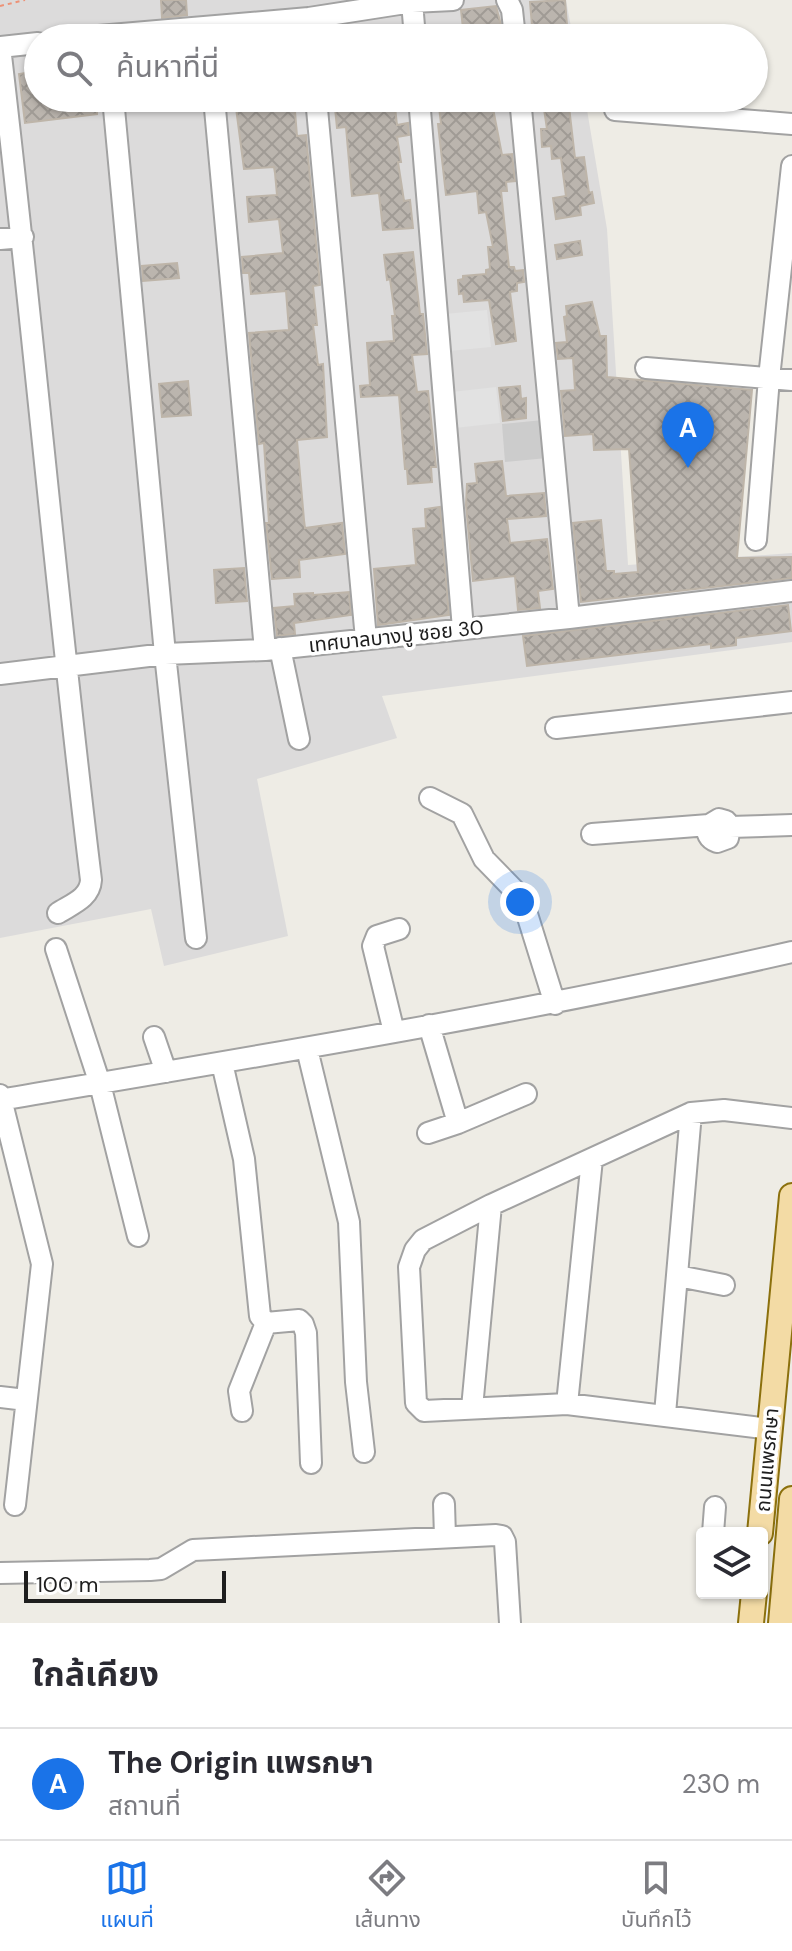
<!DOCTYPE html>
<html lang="th">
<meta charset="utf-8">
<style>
body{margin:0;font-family:"DM Sans","Noto Sans Thai",sans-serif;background:#f2f2f3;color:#2b2b33}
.controls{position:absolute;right:24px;bottom:24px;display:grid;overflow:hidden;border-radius:8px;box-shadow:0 2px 6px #0004}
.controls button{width:72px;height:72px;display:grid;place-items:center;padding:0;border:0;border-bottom:2px solid #e1e1e2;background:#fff;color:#2b2b33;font:40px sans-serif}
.scale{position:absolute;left:24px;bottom:20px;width:202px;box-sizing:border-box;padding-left:8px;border:4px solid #1e1e1e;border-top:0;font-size:22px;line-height:28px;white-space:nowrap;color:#1e1e1e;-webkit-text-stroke:6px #fff;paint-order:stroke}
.you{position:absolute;left:520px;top:902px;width:28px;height:28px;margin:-20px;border:6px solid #fff;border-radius:50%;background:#1a73e8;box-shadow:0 0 0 12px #1a73e833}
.badge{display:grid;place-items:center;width:52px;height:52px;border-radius:50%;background:#1a73e8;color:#fff;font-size:26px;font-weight:700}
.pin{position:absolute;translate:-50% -66px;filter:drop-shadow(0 2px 4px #0008)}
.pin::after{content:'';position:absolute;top:42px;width:28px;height:24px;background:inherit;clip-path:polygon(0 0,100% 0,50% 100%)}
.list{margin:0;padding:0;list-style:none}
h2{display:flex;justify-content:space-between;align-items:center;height:104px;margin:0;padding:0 32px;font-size:34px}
h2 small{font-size:26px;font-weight:400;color:#7c7c81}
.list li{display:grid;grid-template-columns:52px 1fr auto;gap:24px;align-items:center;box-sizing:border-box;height:112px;padding:0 32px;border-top:2px solid #e1e1e2}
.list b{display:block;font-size:30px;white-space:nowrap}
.list p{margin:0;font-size:26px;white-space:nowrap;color:#7c7c81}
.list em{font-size:26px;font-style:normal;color:#7c7c81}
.icon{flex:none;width:44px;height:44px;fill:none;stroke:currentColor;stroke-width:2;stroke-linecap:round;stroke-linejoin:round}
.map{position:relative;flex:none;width:792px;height:1623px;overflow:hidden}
.search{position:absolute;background:#fff;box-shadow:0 2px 6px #0004;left:24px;right:24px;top:24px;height:88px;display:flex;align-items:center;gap:20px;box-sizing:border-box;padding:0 28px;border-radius:44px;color:#7c7c81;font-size:30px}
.sheet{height:216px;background:#fff}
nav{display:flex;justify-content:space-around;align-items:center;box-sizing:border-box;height:112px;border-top:2px solid #e1e1e2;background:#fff;font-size:22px;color:#7c7c81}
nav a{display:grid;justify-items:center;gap:4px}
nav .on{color:#1a73e8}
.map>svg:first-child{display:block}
.residential{fill:#dcdbdb}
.religious{fill:#ccc}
.parking{fill:#e2e2e2}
.building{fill:url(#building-cross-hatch);stroke:#beb5a9;stroke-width:2}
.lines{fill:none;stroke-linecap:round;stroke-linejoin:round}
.minor-casing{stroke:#a2a2a2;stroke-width:24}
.major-casing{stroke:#8b700d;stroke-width:28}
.path{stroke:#ed9277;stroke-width:2;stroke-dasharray:4 4;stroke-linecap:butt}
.minor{stroke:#fff;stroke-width:20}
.major{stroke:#f3dba5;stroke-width:24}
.labels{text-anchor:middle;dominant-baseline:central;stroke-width:7;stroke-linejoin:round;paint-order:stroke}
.street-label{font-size:20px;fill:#1e1e1e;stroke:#fff}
</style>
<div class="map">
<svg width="792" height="1623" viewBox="0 0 792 1623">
<defs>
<pattern id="building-cross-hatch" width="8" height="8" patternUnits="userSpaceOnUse" patternTransform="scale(2)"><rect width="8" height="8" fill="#bbb5ae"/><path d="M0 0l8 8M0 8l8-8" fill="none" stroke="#a09b95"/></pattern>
</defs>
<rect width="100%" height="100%" fill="#eeece5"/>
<path class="residential" d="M0 0H566L573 38H38V98H585L607 229 628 565 792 553V642L382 696 397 738 257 779 288 936 164 966 151 909 0 938Z"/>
<path class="religious" d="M543 420 547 458 505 462 502 424Z"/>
<path class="parking" d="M487 310 491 347 449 351 445 314Z
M496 387 500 423 455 428 451 392Z"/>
<path class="building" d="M161 0H186L187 15 162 18Z
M565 0 568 38H533L530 2Z
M496 6 501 25 487 27 484 38H464L461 10Z
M347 25 348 29 400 25 401 38H322L321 29Z
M38 71V98H96L97 114 25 123 19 74Z
M334 98H394L397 125 408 123 409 135 397 137 401 162H398L404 201 410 200 413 228 383 230 379 193 352 196 346 127 337 128Z
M438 98H491L502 155 512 154 515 181 506 182 507 191H501L509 267H514L515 271 523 270 524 282 517 283V291L510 292 516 341 496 344 489 300 464 302 463 293 459 294 458 280 463 279V276L486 274V270L490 269 488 247H493L486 212 479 213 477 191 446 195 438 124H441Z
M548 98H568L575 158 584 157 589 193 592 192 594 203 580 206 581 215 556 219 553 198 566 196 561 158 552 159 551 146 542 147 541 129H547L544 109 549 108Z
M294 99 297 136 306 135 320 285 313 286 317 325H313L318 365 323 364 327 437 297 440 304 520 305 528 342 523 345 554 299 560 300 577 272 579 266 523H269L264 443 259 444 249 333 289 330 286 291 251 294 249 273H243L242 257 283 253 279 219 249 222 247 197 277 195 275 173 274 167 244 169 236 108 246 107 245 103Z
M580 241 582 255 557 259 555 245Z
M413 252 420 314H423L427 354 412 355 417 392 428 391 436 467H431L432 482 408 484 407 469H405L399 395 361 397 360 386 370 385 367 343 394 341 392 316H395L390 279 387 280 384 255Z
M177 263 179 278 143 281 142 266Z
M592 302 600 336H606L607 377 752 390 737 558 792 557V578L581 602 573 523 601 520 606 571H614V574L638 572 629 449 594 450 593 434 565 436 561 391 575 390 573 358 558 359 556 343 567 342 564 317 567 316 566 306Z
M188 381 191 415 162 417 159 384Z
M520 386 521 399 526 398V418L503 421 499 388Z
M502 461 506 496 544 493 546 516 507 519 510 543 547 539 553 589 538 591 540 608 518 610 515 576 473 581 466 505 467 484 477 483 475 464Z
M440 507 449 615 378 625 374 569 416 565 413 529 426 528 425 509Z
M244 568 247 601 216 603 214 570Z
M349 592 351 615 294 623 295 634 277 636 274 608 295 606 294 594 313 593V595Z
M788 605 791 631 736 638V645L711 648V644L527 666 523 636Z"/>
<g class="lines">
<g class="minor-casing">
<path id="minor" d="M507 0 512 10 515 38
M412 2 415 38
M75 38 309 18 412 2 453 0
M0 47C33 325 57 603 91 880 90 898 72 904 58 913
M0 47 38 43
M113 98 165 654 196 938
M214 98 265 650
M316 98 366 639
M419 98 463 629
M520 98 569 618
M615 110 792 124
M0 239 23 237
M646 368 792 380
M756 540 769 378 792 166
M280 648 299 739
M0 674 165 654 265 650 569 618 792 591
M556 728 792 702
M430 798 462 814 484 859 522 898 555 1004
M730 827 792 825
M592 834 709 825 719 819 726 821 730 827 728 838 717 842C709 839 705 833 709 825
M56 949 100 1084 138 1236
M429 1025 458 1123 526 1094
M394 1032 373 946 377 936 399 929
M154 1037 166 1072
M307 1049 349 1222 356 1382 364 1452
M222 1063 244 1159 260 1316 266 1323 299 1320 303 1324 306 1333 311 1463
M0 1095 42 1264 15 1505
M0 1100C265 1055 530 1012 792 952
M428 1133 458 1123
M678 1276 724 1285
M0 1397 26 1400
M567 1404 592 1159
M472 1408 491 1205
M242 1411 239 1391 266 1323
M665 1414 691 1113
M770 1429 567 1404 424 1411 416 1403 409 1267 415 1250 423 1240 491 1205 691 1113 724 1110 792 1118
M444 1504 445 1537
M713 1533 715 1507
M0 1573 150 1570 161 1569 193 1550 496 1535 502 1536 505 1542 510 1623"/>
</g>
<g class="major-casing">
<path id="major" d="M760 1533 792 1196
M751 1623 754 1593
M781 1623 792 1499"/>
</g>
<path class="path" d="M0 6 25 0"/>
<use href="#minor" class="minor"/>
<use href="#major" class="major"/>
</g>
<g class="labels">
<g class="street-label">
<text transform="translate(396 636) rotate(-6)">เทศบาลบางปู ซอย 30</text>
<text transform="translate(767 1460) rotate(-85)">ถนนแพรกษา</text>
</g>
</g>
</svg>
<div class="controls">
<button><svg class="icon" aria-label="layers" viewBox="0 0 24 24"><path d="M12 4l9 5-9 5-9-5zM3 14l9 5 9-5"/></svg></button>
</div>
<div class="scale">100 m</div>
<div class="you"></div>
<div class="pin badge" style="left:688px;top:468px">A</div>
<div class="search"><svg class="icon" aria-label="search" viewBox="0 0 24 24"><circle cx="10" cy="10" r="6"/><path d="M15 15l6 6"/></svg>ค้นหาที่นี่</div>
</div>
<section class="sheet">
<h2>ใกล้เคียง<small></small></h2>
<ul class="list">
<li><span class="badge">A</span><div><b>The Origin แพรกษา</b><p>สถานที่</p></div><em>230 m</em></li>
</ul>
</section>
<nav>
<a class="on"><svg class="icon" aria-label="map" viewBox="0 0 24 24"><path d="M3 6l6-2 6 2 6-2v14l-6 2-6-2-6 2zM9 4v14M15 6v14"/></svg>แผนที่</a>
<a><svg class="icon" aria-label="directions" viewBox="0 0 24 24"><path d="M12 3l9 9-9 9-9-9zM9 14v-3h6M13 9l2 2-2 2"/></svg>เส้นทาง</a>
<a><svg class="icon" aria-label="saved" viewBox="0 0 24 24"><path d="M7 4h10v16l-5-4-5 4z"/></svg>บันทึกไว้</a>
</nav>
